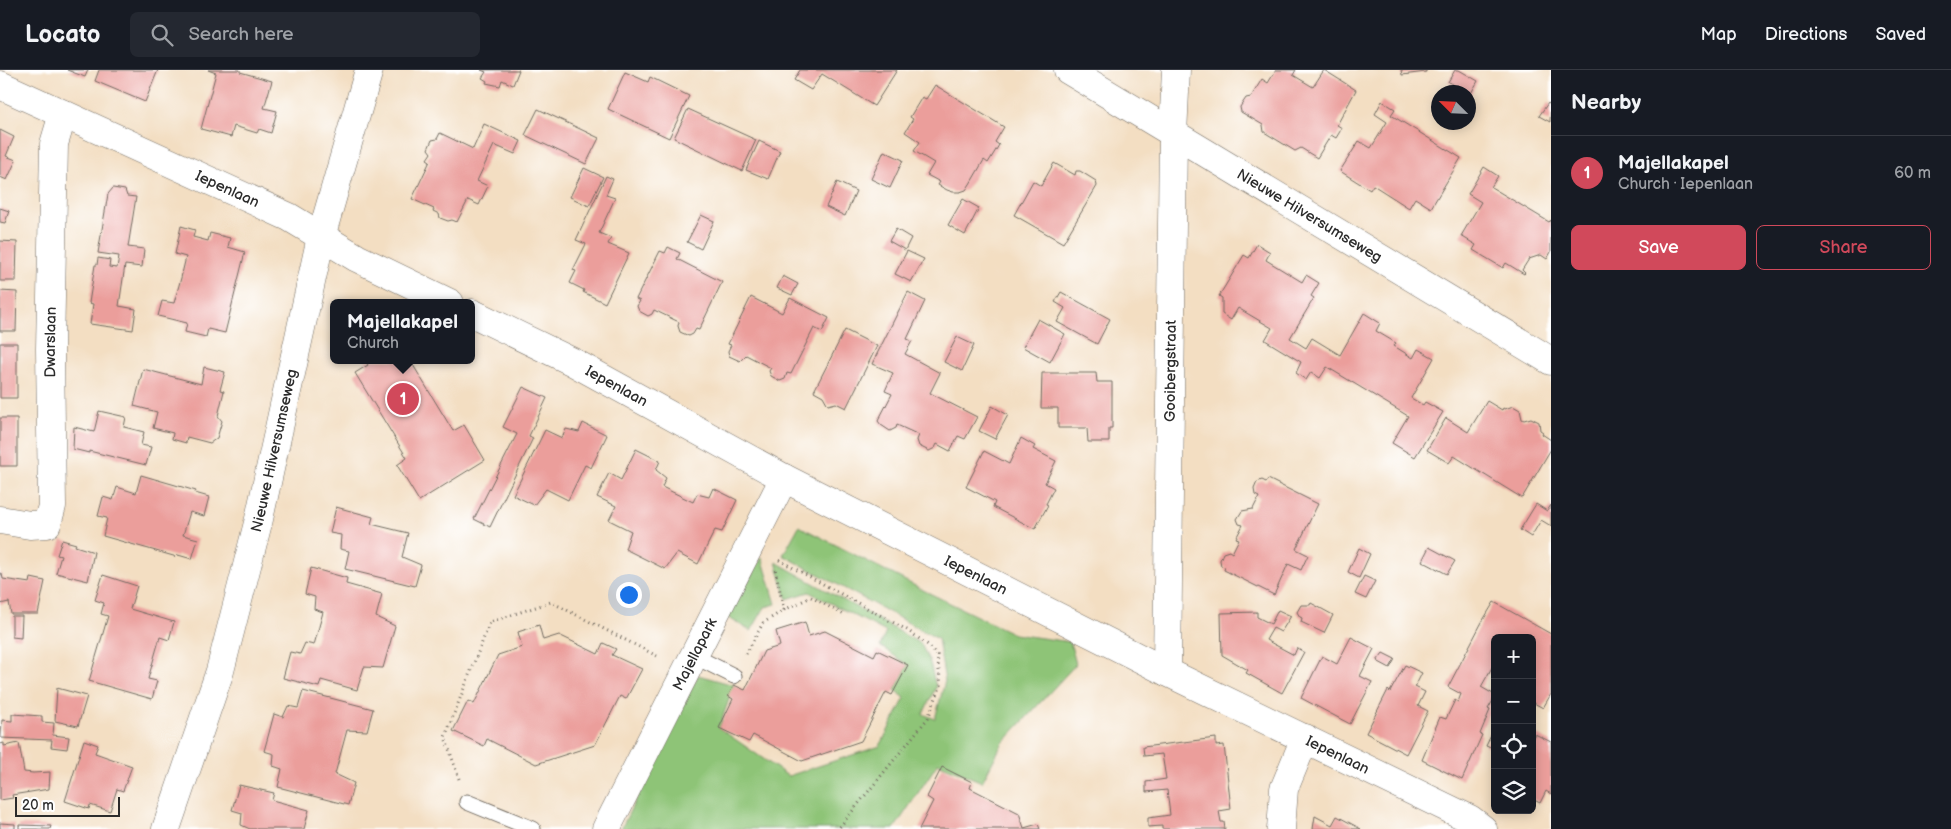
<!DOCTYPE html>
<meta charset="utf-8">
<style>
:root{--surface:#171b24;--page:#242831;--text:#f1f3f6;--muted:#9ea1a6;--line:#363941;--accent:#d1495b}
body{margin:0;font-family:"Balsamiq Sans",sans-serif;background:var(--page);color:var(--text)}
.controls{position:absolute;right:15px;bottom:15px;display:grid;overflow:hidden;border-radius:8px;box-shadow:0 2px 12px #0003}
.controls button{width:45px;height:45px;display:grid;place-items:center;padding:0;border:0;border-bottom:1px solid var(--line);background:var(--surface);color:var(--text);font:25px sans-serif}
.compass{position:absolute;left:1431px;top:15px;width:45px;height:45px;border-radius:50%;background:var(--surface);box-shadow:0 2px 12px #0003;rotate:294deg}
.scale{position:absolute;left:15px;bottom:12px;width:105px;box-sizing:border-box;padding-left:5px;border:2px solid #2b2b2b;border-top:0;font-size:14px;line-height:18px;white-space:nowrap;color:#2b2b2b;-webkit-text-stroke:4px #fff;paint-order:stroke}
.you{position:absolute;left:628px;top:524px;width:18px;height:18px;margin:-12px;border:4px solid #fff;border-radius:50%;background:#1a73e8;box-shadow:0 0 0 8px #1a73e833}
.badge{display:grid;place-items:center;width:32px;height:32px;border-radius:50%;background:var(--accent);color:#fff;font-size:16px;font-weight:700}
.pin{position:absolute;translate:-50% -50%;border:2px solid #fff;box-shadow:0 1px 5px #0006}
.popup{position:absolute;left:330px;top:229px;width:145px;height:65px;box-sizing:border-box;display:grid;place-content:center;border-radius:8px;background:var(--surface);filter:drop-shadow(0 1px 4px #0005);font-size:16px;white-space:nowrap;color:var(--muted)}
.popup b{font-size:19px;color:var(--text)}
.popup::after{content:'';position:absolute;left:50%;top:100%;margin-left:-10px;border:10px solid transparent;border-top-color:var(--surface)}
.list{margin:0;padding:0;list-style:none}
h2{display:flex;justify-content:space-between;align-items:center;height:65px;margin:0;padding:0 20px;font-size:21px}
h2 small{font-size:16px;font-weight:400;color:var(--muted)}
.list li{display:grid;grid-template-columns:32px 1fr auto;gap:15px;align-items:center;box-sizing:border-box;height:75px;padding:0 20px;border-top:1px solid var(--line)}
.list b{display:block;font-size:19px;white-space:nowrap}
.list p{margin:0;font-size:16px;white-space:nowrap;color:var(--muted)}
.list em{font-size:16px;font-style:normal;color:var(--muted)}
.actions{display:flex;gap:10px;padding:15px 20px}
.actions a{flex:1;padding:11px 0;border:1px solid var(--accent);border-radius:8px;text-align:center;font-size:18px;color:var(--accent)}
.actions .main{background:var(--accent);color:#fff}
.icon{flex:none;width:28px;height:28px;fill:none;stroke:currentColor;stroke-width:2;stroke-linecap:round;stroke-linejoin:round}
.map{position:relative;flex:none;width:1551px;height:759px;overflow:hidden}
header{display:flex;align-items:center;gap:30px;box-sizing:border-box;height:70px;padding:0 25px;background:var(--surface);border-bottom:1px solid var(--line)}
header strong{font-size:24px}
nav{display:flex;gap:28px;margin-inline-start:auto;font-size:18px}
.search{width:350px;height:45px;background:var(--page);display:flex;align-items:center;gap:12px;box-sizing:border-box;padding:0 18px;border-radius:8px;color:var(--muted);font-size:19px}
main{display:flex}
aside{flex:1;background:var(--surface)}
.map>svg:first-child{display:block}
.green{fill:#8ec477;stroke:#5c7851}
.building{fill:#eb9e9b}
.lines{fill:none;stroke-linecap:round;stroke-linejoin:round}
.service-casing{stroke:#716a60;stroke-width:17}
.minor-casing{stroke:#716a60;stroke-width:29}
.tertiary-casing{stroke:#716a60;stroke-width:29}
.path{stroke:#716a60;stroke-width:3;stroke-dasharray:1 4;stroke-linecap:butt}
.service{stroke:#fff;stroke-width:15}
.minor{stroke:#fff;stroke-width:28}
.tertiary{stroke:#fff;stroke-width:28}
.labels{text-anchor:middle;stroke-width:4.5;stroke-linejoin:round;paint-order:stroke}
.street-label{font-size:15px;fill:#2b2b2b;stroke:#fff}
</style>
<header>
<strong>Locato</strong>
<div class="search"><svg class="icon" aria-label="search" viewBox="0 0 24 24"><circle cx="10" cy="10" r="6"/><path d="M15 15l6 6"/></svg>Search here</div>
<nav><a>Map</a><a>Directions</a><a>Saved</a></nav>
</header>
<main>
<div class="map">
<svg width="1551" height="759" viewBox="0 0 1551 759">
<rect width="100%" height="100%" fill="#fff"/>
<filter id="ink" filterUnits="userSpaceOnUse"><feTurbulence type="fractalNoise" baseFrequency=".02" numOctaves="2"/><feDisplacementMap in="SourceGraphic" scale="10" xChannelSelector="R" yChannelSelector="G"/><feConvolveMatrix kernelMatrix="1 2 1 2 8 2 1 2 1" color-interpolation-filters="sRGB"/></filter>
<filter id="wash" filterUnits="userSpaceOnUse"><feTurbulence type="fractalNoise" baseFrequency=".0096" numOctaves="4" result="noise"/><feDisplacementMap in="SourceGraphic" scale="20" xChannelSelector="R" yChannelSelector="G"/><feGaussianBlur stdDeviation="1.12" result="paint"/><feColorMatrix in="noise" values="0 0 0 0 0 0 0 0 0 0 0 0 0 0 0 0 0 1.4 0 .05"/><feComposite in="paint" operator="in"/></filter>
<g filter="url(#wash)">
<rect width="100%" height="100%" fill="#f3dec2"/>
<path class="green" d="M799 456 927 522 1014 564 1070 572 1076 594 1002 674 982 712 938 693 894 759H621L698 605 734 615 719 658 788 706 880 676 905 628 895 620 908 595 880 576 886 562 809 522 787 529 776 492 921 574 930 593 936 617 923 644 935 649 945 611 938 569 783 485Z
M762 487 776 534 765 537 751 561 727 547Z"/>
<g id="blocks">
<path class="building" d="M67 0H88L85 7Z
M99 0H158L145 32 95 11Z
M208 0H240V2L272 11 264 38 277 41 271 63 259 59 257 63 234 56 231 67 201 59 216 3Z
M481 0H519L513 15 502 10 500 16 486 13 487 11 482 8 486 2Z
M800 0H897L874 36 822 4 811 20 794 10Z
M1276 0H1296L1293 5 1313 17 1324 0 1356 20 1337 55 1342 58 1336 68 1331 65 1317 88 1301 78 1295 81 1264 62 1263 55 1241 42 1240 37 1246 28 1251 27 1262 9 1268 13Z
M1401 0H1426V2L1402 5Z
M1455 0H1459L1478 11 1470 25 1468 22 1448 12Z
M625 2 648 12 650 7 689 26 669 68 608 39Z
M935 15 1004 57 995 72 999 75 988 93 984 90 970 114 966 120 960 122H953L947 120 938 115 940 112 927 105 934 93 914 81 920 72 905 62 913 49 910 47 922 27 926 29Z
M1382 31 1395 39 1391 45 1461 88 1431 138 1415 128 1409 138 1373 115 1370 120 1340 101 1359 71 1371 78 1387 52 1375 44Z
M1548 33 1551 35 1550 52 1539 46Z
M538 39 599 68 586 94 525 65Z
M688 39 756 70 742 101 674 68Z
M484 54 521 71 515 84 494 75 477 111 488 116 479 135 468 130 457 152 452 150 448 151 440 148 439 144 433 141 434 139 412 129 430 91 427 89 431 83 428 79 432 70 437 69 440 63 473 79Z
M0 60 14 67 6 86 16 90 7 110 0 107Z
M759 71 780 81 768 109 746 100Z
M884 81 903 90 890 118 871 109Z
M1054 93 1075 105 1076 101H1080L1096 111 1097 116 1063 173 1014 145 1033 111 1041 116Z
M1484 97 1498 106 1491 117 1549 152 1551 150V182L1547 189 1541 185 1529 189 1522 200 1525 203 1524 204 1506 193 1503 198 1473 180 1476 175 1461 166 1481 132 1468 124Z
M584 98 603 107 589 136 570 127Z
M606 106 613 109 606 125 615 128 599 163 611 168 608 174 629 183 605 233 583 222 584 220 570 213 576 201 573 200 586 174 576 170Z
M837 112 856 121 845 146 826 137Z
M113 118 125 120 127 126 136 127 128 177 144 179 142 197 125 195 119 236 136 239 133 260 90 254 93 234 89 233 95 195H97L98 188 110 190 109 197 117 198 119 186 98 183 108 124Z
M963 129 979 138 965 165 948 155Z
M0 138 9 141 5 153 0 152Z
M701 145 714 151 701 179 687 172Z
M181 156 195 160 193 167 208 171 210 163 230 168 228 177 245 182 225 263 208 259 206 267 185 262 187 253 158 246 162 231 174 233 181 208 186 187 175 184Z
M896 159 911 168 905 180 889 171Z
M0 171 17 172 16 211H0Z
M1257 174 1270 182 1266 190 1302 212 1306 205 1319 213 1311 226 1314 228 1290 268 1306 278 1312 268 1340 285 1364 243 1380 253 1376 261 1396 273 1394 276 1413 288 1418 279 1434 288 1411 328 1423 335 1425 332 1443 342 1415 387 1392 373 1408 346 1327 297 1320 308 1311 302 1306 310 1296 303 1301 292 1265 270 1272 258 1238 238 1231 250 1222 244V228L1219 226 1244 185 1249 188Z
M668 177 680 183 677 189 722 212 699 260 696 259 693 264 689 266 680 262 678 256 679 252 654 240 652 244 648 246 639 241 637 236 640 231 636 229 660 181 665 183Z
M907 181 924 189 911 212 895 204Z
M783 206 798 214 792 225 777 218Z
M0 221 17 222 16 261H0Z
M908 222 925 231 907 269 912 271 905 284 940 303 930 323 977 347 965 369 958 366 950 381 937 374 935 378 929 381 919 376 917 370 919 365 897 355 896 358 890 361 881 355 878 351 892 324 885 321 893 303 872 294Z
M1061 222 1110 249 1097 274 1057 252 1065 238 1055 232Z
M751 227 782 243 790 228 829 248 822 262 814 258 791 304 787 303 785 309 780 311 771 306 769 301 771 298 746 285 740 291 729 286 728 281 731 275 728 274Z
M1038 249 1065 264 1050 292 1023 277Z
M845 260 877 276 846 338 836 333 828 335 823 326 814 321Z
M957 267 974 275 962 301 944 292Z
M0 273H17V328H0Z
M365 290H410L453 361 464 355 485 390 419 431 397 395 407 388 355 303 368 295Z
M204 297 225 302 220 320 224 321 218 346 222 351 217 368 210 373 187 367 186 373 172 369 173 363 153 358 157 342 134 336 143 299 201 314Z
M1042 303H1096L1097 312H1112V358H1109V372H1088L1087 358H1058V338H1041Z
M523 317 547 328 529 366 533 368 490 457 474 449 517 364 503 357Z
M1487 331 1502 340 1503 338 1505 339 1513 336 1520 340 1522 349 1524 350 1531 348 1539 352 1540 360 1543 362 1542 364 1551 370V379L1522 428 1454 386 1449 393 1427 380 1446 348 1468 362Z
M992 336 1008 345 995 369 979 361Z
M99 341 126 347 124 357 144 362 141 375 151 377 146 395 89 381V383L73 379 74 357 94 362Z
M0 348H17V396H0Z
M583 353 607 365 591 398 585 395 568 430 546 419 534 435 513 425 545 360 562 368 566 359 579 362Z
M1021 368 1035 376 1033 379 1056 391 1045 413 1054 418 1046 434 1048 435 1035 459 993 437 995 432 966 417 984 381 1009 394Z
M636 379 660 391 656 400 666 408 662 417 693 432 697 424 709 427 713 418 737 430 722 462 715 460 698 494 677 483 665 499 625 479 631 461 609 450 616 436 597 427 609 403 621 410Z
M141 405 196 421 195 423 209 427 204 446 190 442 183 465 198 469 192 489 178 485 177 487 103 466 107 448 98 446 103 427 113 430 117 417 136 423Z
M1268 409 1318 434 1296 479 1308 485 1301 500 1288 494 1274 525 1224 500 1225 497 1221 496 1220 490 1223 483 1229 481 1232 483 1239 469 1236 468 1243 455 1239 454 1237 449 1242 441 1253 439 1259 427 1255 425 1254 419 1257 412 1262 410 1266 412Z
M1536 434 1547 441 1551 435V456L1541 450 1531 467 1520 460Z
M336 437 373 447 371 454 408 463 402 487 421 495 415 516 345 499 349 481 340 479 341 465 330 463Z
M62 470 76 474 75 476 94 482 88 511 56 503 61 486 57 485Z
M1429 477 1455 491 1447 504 1422 491Z
M1359 478 1370 484 1359 508 1348 502Z
M311 498 347 508 346 514 382 524 376 547 395 556 383 598 364 597 357 620 321 610 319 617 283 608 290 582 300 584 305 573 314 575 323 542 314 539 315 527 305 524Z
M0 503 2 504 3 509 30 513 31 508 45 511 38 544H11L9 532 0 534Z
M103 505 137 516 130 539 174 552 169 570 160 567 148 609 157 611 152 629 89 611 108 546 101 544 104 533 95 530Z
M1364 506 1375 511 1366 529 1355 524Z
M1494 532 1551 564V624L1543 638 1532 632V568H1495V592L1481 617 1495 625V627L1488 639 1490 640 1480 664 1482 665 1462 710 1422 690 1440 647 1446 649 1455 630 1458 632 1461 624 1448 617 1482 552Z
M1311 533 1333 545 1324 563 1301 552 1302 548 1300 547 1297 542 1301 535H1310Z
M1278 540 1291 546 1281 562 1273 558 1266 570 1294 585 1297 578 1304 582 1282 623 1246 603 1248 600 1222 585 1221 543 1257 542V547L1271 554Z
M12 546H22L21 568 12 567Z
M805 552 809 566 825 561 874 586 877 580 908 595 892 625 886 622 861 671 802 691 753 665 749 672 719 658 733 629 728 626 734 615 745 620 764 581 780 576 776 561Z
M539 555 543 570 559 565 598 584 603 573 616 579 612 585 642 599 626 629 620 626 595 675 536 694 487 669 484 676 453 661 468 631 474 634 498 585 522 577 518 562Z
M1351 567 1374 579 1360 606 1372 612 1350 654 1301 628 1322 586 1337 594Z
M1383 583 1395 589 1390 598 1377 591Z
M1405 595 1422 603 1415 617 1425 622 1418 636 1428 641 1406 684 1366 663 1388 620 1390 622Z
M57 618 87 626 78 656 55 651Z
M303 621 373 639 367 661 347 660 335 704 354 713 348 735 278 717 282 699 273 696 274 684 264 681 269 663 274 644 283 647 288 636 298 638Z
M12 644 42 646V652L54 653 53 665 69 667 67 679 51 677 52 670 1 668 2 650 12 651Z
M1495 657V680L1486 676Z
M1535 664 1551 672V724L1546 721 1540 733 1532 729V669Z
M1216 668V676L1224 675 1231 739 1219 741 1221 752H1224L1225 759H1162V756L1148 757V748L1170 745 1167 720 1146 722V712L1166 709 1162 684 1144 686 1143 677Z
M84 670 98 675 95 683 132 696 123 721 117 719 110 741 90 735 89 739 65 731Z
M4 673V676L19 673 24 702 33 703 50 702 49 719 12 725 13 728 0 730V674Z
M942 697 972 712 970 718 1019 743 1024 758 1038 754 1040 759H919L933 731 927 727Z
M239 715 274 723 272 730 309 740 304 759H250L241 755 242 743 232 740Z
M1315 746 1332 755 1337 746 1361 759H1313Z
M0 753 15 754V759H0Z
M19 755 51 756 50 759H19Z"/>
</g>
</g>
<g filter="url(#ink)">
<use href="#blocks" fill-opacity="0" stroke="#716a60" stroke-width="1"/>
<g class="lines">
<g class="service-casing">
<path id="service" d="M694 586 734 606
M467 732 533 759"/>
</g>
<g class="minor-casing">
<g id="minor">
<path id="s1" d="M0 15 289 147 357 188 450 233"/>
<path id="s2" d="M472 243 573 292 784 408 1167 602 1470 749 1483 759"/>
<path id="s3" d="M0 450 30 455 47 454 52 436 50 279 54 74 63 44"/>
<path id="s4" d="M1167 602 1173 64"/>
<path id="s5" d="M606 759 784 408"/>
<path d="M1281 759 1284 719 1305 668"/>
</g>
</g>
<g class="tertiary-casing">
<g id="tertiary">
<path id="s6" d="M1068 0 1551 291"/>
<path d="M1173 64 1176 0"/>
<path id="s7" d="M166 759 220 601 259 449 321 167 369 0"/>
</g>
</g>
<path class="path" d="M779 490 907 560 928 575 937 585 941 615 928 648 838 759
M784 540 811 527 846 546
M746 584 763 553 784 540 775 498
M459 709 445 667 490 552 551 532 657 586"/>
<use href="#service" class="service"/>
<use href="#minor" class="minor"/>
<use href="#tertiary" class="tertiary"/>
</g>
</g>
<g class="labels">
<g class="street-label">
<text dy="5" stroke="none"><textPath href="#s1" startOffset="250">Iepenlaan</textPath></text>
<text dy="5" stroke="none"><textPath href="#s6" startOffset="282">Nieuwe Hilversumseweg</textPath></text>
<text dy="5" stroke="none"><textPath href="#s3" startOffset="230">Dwarslaan</textPath></text>
<text dy="5" stroke="none"><textPath href="#s4" startOffset="301">Gooibergstraat</textPath></text>
<text dy="5" stroke="none"><textPath href="#s2" startOffset="162">Iepenlaan</textPath></text>
<text dy="5" stroke="none"><textPath href="#s7" startOffset="394">Nieuwe Hilversumseweg</textPath></text>
<text dy="5" stroke="none"><textPath href="#s2" startOffset="568">Iepenlaan</textPath></text>
<text dy="5" stroke="none"><textPath href="#s5" startOffset="196">Majellapark</textPath></text>
<text dy="5" stroke="none"><textPath href="#s2" startOffset="972">Iepenlaan</textPath></text>
</g>
</g>
</svg>
<div class="controls">
<button>+</button>
<button>−</button>
<button><svg class="icon" aria-label="locate" viewBox="0 0 24 24"><circle cx="12" cy="12" r="6"/><path d="M12 2v4M12 18v4M2 12h4M18 12h4"/></svg></button>
<button><svg class="icon" aria-label="layers" viewBox="0 0 24 24"><path d="M12 4l9 5-9 5-9-5zM3 14l9 5 9-5"/></svg></button>
</div>
<svg class="compass" viewBox="-18 -18 36 36"><path d="M0-13l5 13h-10z" fill="#e53935"/><path d="M0 13l5-13h-10z" fill="#9ea1a6"/></svg>
<div class="scale">20 m</div>
<div class="you"></div>
<div class="pin badge" style="left:403px;top:329px">1</div>
<div class="popup"><b>Majellakapel</b>Church</div>
</div>
<aside>
<h2>Nearby<small></small></h2>
<ul class="list">
<li><span class="badge">1</span><div><b>Majellakapel</b><p>Church · Iepenlaan</p></div><em>60 m</em></li>
</ul>
<div class="actions"><a class="main">Save</a><a>Share</a></div>
</aside>
</main>
